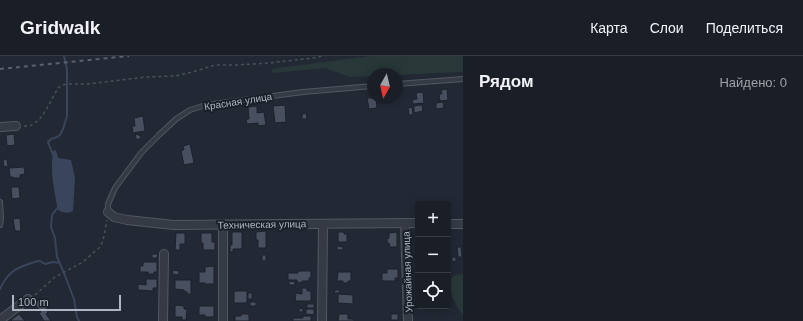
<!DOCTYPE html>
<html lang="ru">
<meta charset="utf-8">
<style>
:root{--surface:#1a1e27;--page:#272b33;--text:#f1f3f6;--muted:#9fa2a7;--line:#383c44}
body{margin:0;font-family:Helvetica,sans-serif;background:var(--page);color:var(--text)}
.controls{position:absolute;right:12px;bottom:12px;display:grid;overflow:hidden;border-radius:4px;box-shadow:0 2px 10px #0003}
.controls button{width:36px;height:36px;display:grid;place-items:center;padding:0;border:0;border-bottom:1px solid var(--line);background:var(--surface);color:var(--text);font:20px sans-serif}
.compass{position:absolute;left:367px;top:12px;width:36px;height:36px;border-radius:50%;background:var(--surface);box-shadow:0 2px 10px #0003;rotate:188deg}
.scale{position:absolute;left:12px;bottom:10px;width:109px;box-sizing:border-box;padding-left:4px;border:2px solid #afb5c2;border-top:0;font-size:11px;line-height:14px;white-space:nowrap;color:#afb5c2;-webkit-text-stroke:3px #1a1f29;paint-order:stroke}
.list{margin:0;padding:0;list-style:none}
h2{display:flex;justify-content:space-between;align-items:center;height:52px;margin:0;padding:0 16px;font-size:17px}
h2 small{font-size:13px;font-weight:400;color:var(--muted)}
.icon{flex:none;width:22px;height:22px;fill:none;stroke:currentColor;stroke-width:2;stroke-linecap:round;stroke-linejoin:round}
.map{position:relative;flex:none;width:463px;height:265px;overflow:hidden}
header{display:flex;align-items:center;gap:24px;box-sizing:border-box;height:56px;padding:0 20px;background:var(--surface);border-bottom:1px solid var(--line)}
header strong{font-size:19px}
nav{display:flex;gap:22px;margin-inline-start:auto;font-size:14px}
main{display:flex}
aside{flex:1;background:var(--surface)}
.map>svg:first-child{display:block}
.green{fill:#283839}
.water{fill:#39455c}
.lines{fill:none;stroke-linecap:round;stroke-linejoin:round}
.stream{stroke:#39455c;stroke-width:2}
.building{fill:#484f5e;stroke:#1c212c}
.service-casing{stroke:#525863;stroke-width:6}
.minor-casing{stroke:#525863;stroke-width:10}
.path{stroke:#455357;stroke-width:1.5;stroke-dasharray:3 3;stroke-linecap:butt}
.service{stroke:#353a45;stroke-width:4}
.minor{stroke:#353a45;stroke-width:8}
.rail{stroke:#59606e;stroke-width:2;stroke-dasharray:4 4;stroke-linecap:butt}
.labels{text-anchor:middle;stroke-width:4;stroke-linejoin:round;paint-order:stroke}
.street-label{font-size:10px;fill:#afb5c2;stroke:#1a1f29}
</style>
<header>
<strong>Gridwalk</strong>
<nav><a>Карта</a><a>Слои</a><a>Поделиться</a></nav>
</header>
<main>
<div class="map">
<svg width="463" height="265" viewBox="0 0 463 265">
<rect width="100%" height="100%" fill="#222834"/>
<path class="green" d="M370 0H463V16L397 19V18H373V20L350 21 325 12 273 17 271 13Z
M463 218V260C455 247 449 238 451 222L455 219Z"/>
<path class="water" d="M56 94 58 102 71 104 75 122 73 155C68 158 63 157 58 154 54 135 50 115 53 95Z"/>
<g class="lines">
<path class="stream" d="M53 99 48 86 51 83 57 81 60 79 63 73 67 60V13L64 0
M59 150 52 159 51 171 55 182 56 192 57 201 64 217 74 243 77 261 79 265
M0 233C9 213 19 211 38 205H40L45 208 53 206 60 207"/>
</g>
<path class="building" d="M447 33 448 44 440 45 439 38H442L441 34Z
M423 36 424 47 413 48 412 44 417 43 416 37Z
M367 42H376L377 52 369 53Z
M443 46 444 52 436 53V47Z
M285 49 286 66 275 67 273 50Z
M422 49 423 55 414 57V50Z
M257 50V57L264 56 266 69 258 70V67L247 68 246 63H249L248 51Z
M412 51 413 59H409L408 52Z
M306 57 307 63H302V58Z
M143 60 145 75 133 77 132 70H135L134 62Z
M14 78 15 89 7 90 6 79Z
M136 78 141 80 139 84 135 82Z
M190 88 194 107 184 109 181 94H184L183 90Z
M7 103 8 110 4 111 3 104Z
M24 111 25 118 20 119V122H13V121H10L9 112Z
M11 131H19L20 142 12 143Z
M20 162 21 175H15L13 163Z
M266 175V192H258V184H256V176Z
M232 176H242V193H233V196H230V189H232Z
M338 176H344V178H347V186H338Z
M397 176V191H390L389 187H387V183L389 182V177Z
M417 176H418V192H417Z
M176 177H185V188H180V194H175Z
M201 177H212V186H215V194H203V187H201Z
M337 190 343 191V194H337Z
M457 191H461L462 201H458Z
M152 198H158L157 202H152Z
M262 199H266V205H262Z
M452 201H456V205L452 206Z
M143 206H157V216H154V218H148V216H140V210H143Z
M214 210V228H205V227H199V216H205V211Z
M387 213H398V222H395V225H382V217H387Z
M173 214 179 215V219L172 218Z
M298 215H311V222H309V225H302V227L297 226V224H288V217H298Z
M338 216H351V225H348V227H343V225H337Z
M146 223H157V232H153V235L138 234V228L146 229Z
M175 224H191V238H187V236L184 235V234L175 233Z
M289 225 295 226V229H289Z
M302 232H307V235H311V245H295L296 237 302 238Z
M335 234H340L339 237H334Z
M234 235H247V247H234Z
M248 237H252V243H248Z
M338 238 353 239V248L338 247Z
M41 242 48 251 46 253 48 256 46 258 51 265H44L39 257 41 256 34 247Z
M250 246H256V250H250Z
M307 248H314V252H307Z
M175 249 184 250V253H187L186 264H182V261H175Z
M199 250H214V261H205V259H199Z
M299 252 303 253V256H299Z
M306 253H314V259L306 258Z
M19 258 25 265H12L11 264Z
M241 258H249V265H235V260H241Z
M339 258H348V263H354V265H338Z
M391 258H398V264H391Z
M303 260H311V265H293V262H303Z"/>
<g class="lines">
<g class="service-casing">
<path id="service" d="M397 28 463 23
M0 146 1 162 0 169
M108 156V148L115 132 141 97 159 79 176 63 190 54 206 49 303 36 373 30"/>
</g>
<g class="minor-casing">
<path id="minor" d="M0 71 16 70
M108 156 114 161 127 164 174 169 418 167
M405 167 408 265
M448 168H463
M0 264 28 243
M163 265 164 198
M223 265V169
M322 265 323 168"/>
</g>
<path class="path" d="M24 70H30L39 64 46 54 58 32 62 29 67 28H88L146 21 175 20 196 15 215 9H236L269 7 313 2 322 0
M35 239 55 221 83 206 100 191 103 185 107 164"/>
<use href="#service" class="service"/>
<use href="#minor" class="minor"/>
<path class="rail" d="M0 13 129 0"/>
</g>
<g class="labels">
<g class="street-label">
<text transform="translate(238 45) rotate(-9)" y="4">Красная улица</text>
<text transform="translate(262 168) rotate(-1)" y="4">Техническая улица</text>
<text transform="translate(407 216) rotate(-92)" y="4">Урожайная улица</text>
</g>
</g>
</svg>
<div class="controls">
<button>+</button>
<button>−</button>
<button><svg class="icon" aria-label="locate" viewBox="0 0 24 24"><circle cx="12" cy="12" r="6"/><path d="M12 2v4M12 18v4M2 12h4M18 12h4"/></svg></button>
</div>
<svg class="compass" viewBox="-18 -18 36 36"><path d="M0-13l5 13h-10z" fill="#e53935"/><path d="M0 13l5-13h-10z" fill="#9fa2a7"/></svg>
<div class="scale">100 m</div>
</div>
<aside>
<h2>Рядом<small>Найдено: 0</small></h2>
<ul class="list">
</ul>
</aside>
</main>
